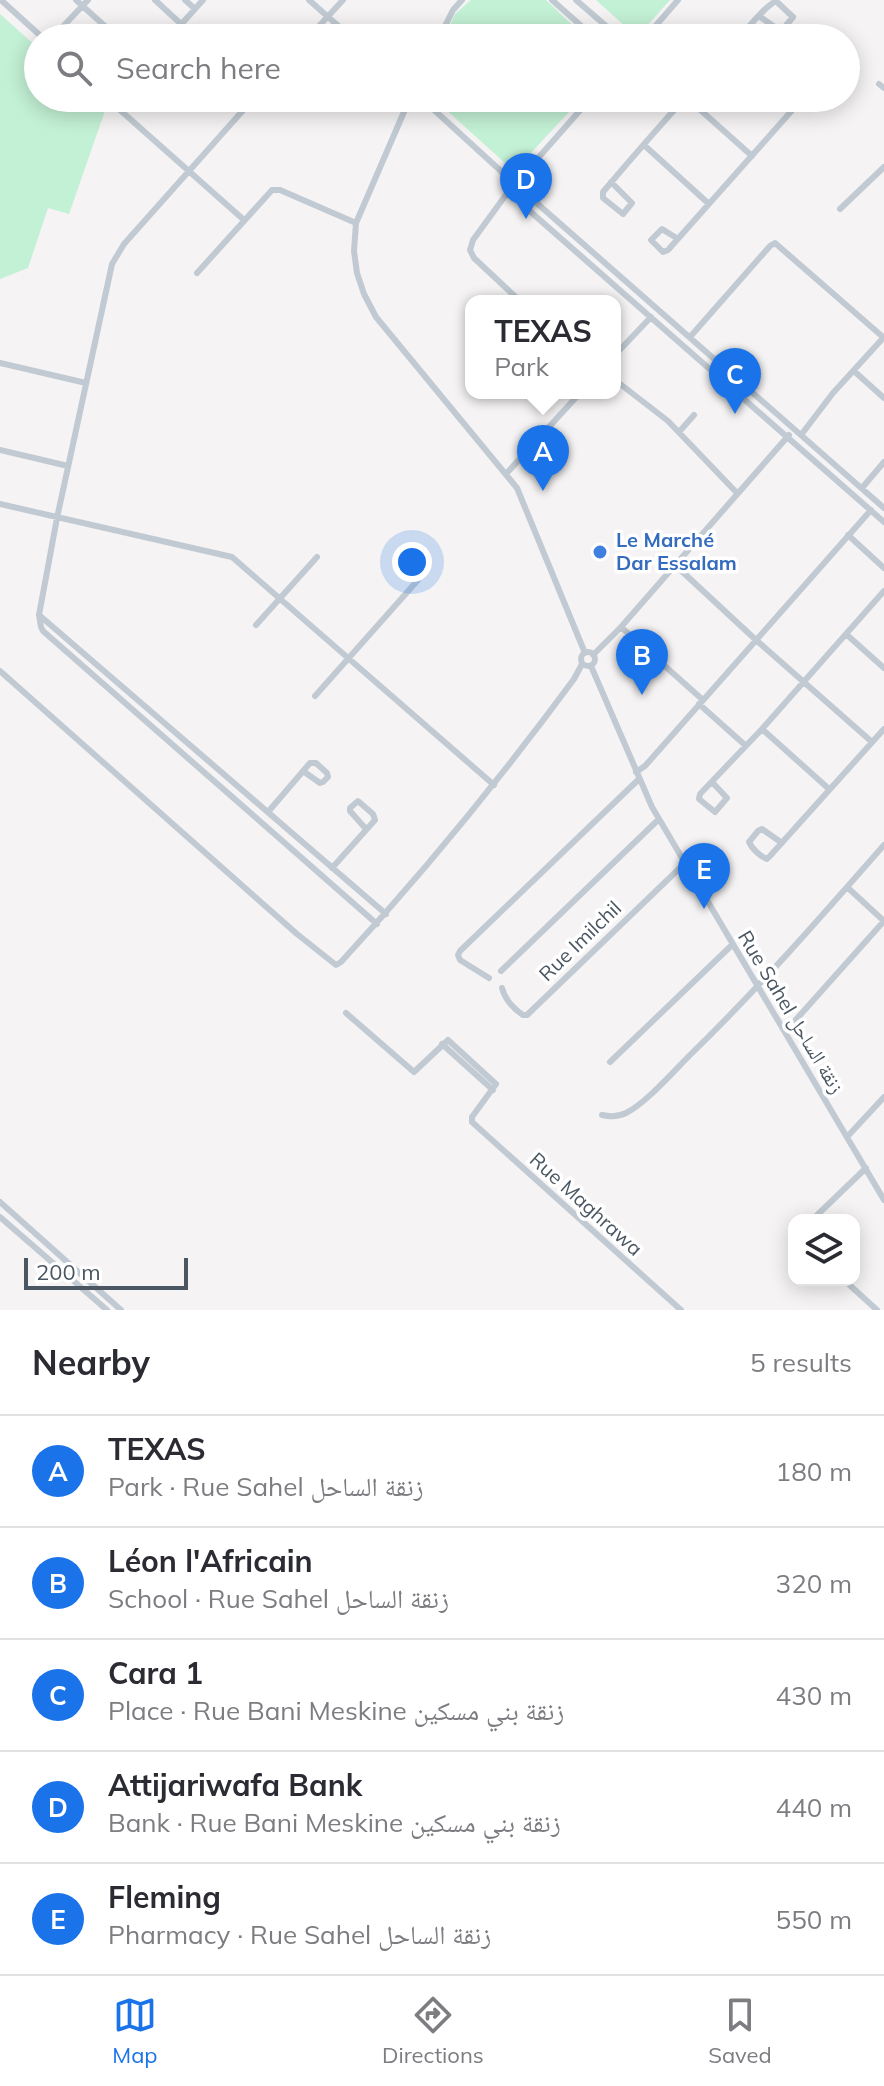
<!DOCTYPE html>
<meta charset="utf-8">
<style>
:root{--surface:#fff;--page:#f2f2f3;--text:#2b2b33;--muted:#7c7c81;--line:#e1e1e2;--accent:#1a73e8}
body{margin:0;font-family:Mulish,"Noto Naskh Arabic",sans-serif;background:var(--page);color:var(--text)}
.controls{position:absolute;right:24px;bottom:24px;display:grid;overflow:hidden;border-radius:16px;box-shadow:0 4px 20px #0003}
.controls button{width:72px;height:72px;display:grid;place-items:center;padding:0;border:0;border-bottom:2px solid var(--line);background:var(--surface);color:var(--text);font:40px sans-serif}
.scale{position:absolute;left:24px;bottom:20px;width:164px;box-sizing:border-box;padding-left:8px;border:4px solid #4a5661;border-top:0;font-size:22px;line-height:28px;white-space:nowrap;color:#4a5661;-webkit-text-stroke:6px #fff;paint-order:stroke}
.you{position:absolute;left:412px;top:562px;width:28px;height:28px;margin:-20px;border:6px solid #fff;border-radius:50%;background:#1a73e8;box-shadow:0 0 0 12px #1a73e833}
.badge{display:grid;place-items:center;width:52px;height:52px;border-radius:50%;background:var(--accent);color:#fff;font-size:26px;font-weight:700}
.pin{position:absolute;translate:-50% -66px;filter:drop-shadow(0 2px 4px #0008)}
.pin::after{content:'';position:absolute;top:42px;width:28px;height:24px;background:inherit;clip-path:polygon(0 0,100% 0,50% 100%)}
.popup{position:absolute;left:465px;top:295px;width:156px;height:104px;box-sizing:border-box;display:grid;place-content:center;border-radius:16px;background:var(--surface);filter:drop-shadow(0 2px 6px #0005);font-size:26px;white-space:nowrap;color:var(--muted)}
.popup b{font-size:30px;color:var(--text)}
.popup::after{content:'';position:absolute;left:50%;top:100%;margin-left:-16px;border:16px solid transparent;border-top-color:var(--surface)}
.list{margin:0;padding:0;list-style:none}
h2{display:flex;justify-content:space-between;align-items:center;height:104px;margin:0;padding:0 32px;font-size:34px}
h2 small{font-size:26px;font-weight:400;color:var(--muted)}
.list li{display:grid;grid-template-columns:52px 1fr auto;gap:24px;align-items:center;box-sizing:border-box;height:112px;padding:0 32px;border-top:2px solid var(--line)}
.list b{display:block;font-size:30px;white-space:nowrap}
.list p{margin:0;font-size:26px;white-space:nowrap;color:var(--muted)}
.list em{font-size:26px;font-style:normal;color:var(--muted)}
.icon{flex:none;width:44px;height:44px;fill:none;stroke:currentColor;stroke-width:2;stroke-linecap:round;stroke-linejoin:round}
.map{position:relative;flex:none;width:884px;height:1310px;overflow:hidden}
.search{position:absolute;background:var(--surface);box-shadow:0 4px 20px #0003;left:24px;right:24px;top:24px;height:88px;display:flex;align-items:center;gap:20px;box-sizing:border-box;padding:0 28px;border-radius:44px;color:var(--muted);font-size:30px}
.sheet{height:664px;background:var(--surface)}
nav{display:flex;justify-content:space-around;align-items:center;box-sizing:border-box;height:112px;border-top:2px solid var(--line);background:var(--surface);font-size:22px;color:var(--muted)}
nav a{display:grid;justify-items:center;gap:4px}
nav .on{color:var(--accent)}
.map>svg:first-child{display:block}
.green{fill:#c3f1d5}
.lines{fill:none;stroke-linecap:round;stroke-linejoin:round}
.minor{stroke:#c1cad2;stroke-width:6}
.shop-dot{fill:#3f7fe0;stroke:#fff;stroke-width:3}
.labels{text-anchor:middle;stroke-width:7;stroke-linejoin:round;paint-order:stroke}
.shop-label{font-size:20px;font-weight:bold;fill:#366cbe;stroke:#fff;text-anchor:start}
.street-label{font-size:20px;fill:#4a5661;stroke:#fff}
</style>
<div class="map">
<svg width="884" height="1310" viewBox="0 0 884 1310">
<rect width="100%" height="100%" fill="#f5f3f3"/>
<path class="green" d="M471 0H546L586 38H444L455 14Z
M596 0H670L637 37Z
M0 14 38 48V98H95L106 108 69 214 48 208 28 268 0 279Z
M433 98H582L514 171Z"/>
<g class="lines">
<path class="minor" d="M1 0 43 38
M76 0 118 38
M155 0 181 24
M185 0 195 9
M309 0 352 38
M552 0 595 38
M576 0 620 38
M52 38 88 0
M169 38 203 0
M308 38 343 0
M439 38 453 10 462 0
M645 38 678 0
M739 38C750 26 762 9 776 1L793 17 784 28 779 30 759 16
M879 84 884 88
M111 98 120 110 244 220
M254 98 124 244 112 264 57 518 39 615 41 627 43 631 377 924
M410 98 356 223 354 251 357 273 364 294 376 317 517 488 585 653
M421 98 515 184 884 508
M687 98 752 156
M782 98 794 108
M644 145 709 204
M611 182 632 203 623 214 603 198V192C630 160 657 129 685 98
M508 192 884 522
M840 209 884 167
M678 239 662 229 651 240 663 252 668 250 803 98
M197 273 272 190H280L356 223
M520 301 474 258 470 250 473 240 508 192 591 98
M690 337 770 246 775 243 883 337
M615 355 651 317
M0 363 86 383
M854 371 884 398
M615 380 668 421 737 493
M679 432 694 415
M801 435 833 393 884 337
M0 450 68 466
M506 474 580 393
M862 488 884 462
M0 504 232 557 494 785
M848 535 884 568
M674 564 756 640 872 742
M39 615 386 914
M256 625 317 557
M621 627 703 700
M846 634 884 668
M581 659a7 7 0 1 1 14 0a7 7 0 1 1-14 0Z
M593 655 621 627 789 435
M591 666 652 807 884 1200
M0 671 297 934 336 965 341 962C424 872 501 778 574 679L582 664
M315 696 418 580
M699 704 746 746
M762 729 829 789
M636 772 645 766 871 510
M712 782 727 798 715 812 699 799 700 794 762 729 884 591
M268 812 310 763H316L327 773 328 777 323 782 320 783 303 771
M782 843 762 829 758 831 749 842C752 849 760 856 767 859L770 856 884 729
M332 868 375 820 373 814 358 801 350 808V811L366 829
M847 887 884 921
M501 971 659 819
M489 978 460 960 458 955 460 951 639 779
M502 988C505 999 514 1009 523 1015H527L685 863
M346 1013 414 1072 448 1040 496 1084 472 1117V1122L681 1310
M785 1032 884 921
M442 1044 493 1090
M610 1062 733 944
M602 1115C611 1117 618 1117 626 1113 646 1103 673 1072 689 1056 758 989 821 917 884 845
M847 1137 884 1097
M0 1202 121 1310
M0 1217 107 1310
M812 1220 866 1168
M844 1280 877 1310"/>
</g>
<circle class="shop-dot" cx="600" cy="552" r="8"/>
<g class="labels">
<g class="shop-label">
<text x="616" y="547">Le Marché<tspan x="616" dy="23">Dar Essalam</tspan></text>
</g>
<g class="street-label">
<text transform="translate(580 941) rotate(-44)" y="7">Rue Imilchil</text>
<text transform="translate(791 1012) rotate(59)" y="7">Rue Sahel زنقة الساحل</text>
<text transform="translate(586 1204) rotate(42)" y="7">Rue Maghrawa</text>
</g>
</g>
</svg>
<div class="controls">
<button><svg class="icon" aria-label="layers" viewBox="0 0 24 24"><path d="M12 4l9 5-9 5-9-5zM3 14l9 5 9-5"/></svg></button>
</div>
<div class="scale">200 m</div>
<div class="you"></div>
<div class="pin badge" style="left:543px;top:491px">A</div>
<div class="popup"><b>TEXAS</b>Park</div>
<div class="pin badge" style="left:642px;top:695px">B</div>
<div class="pin badge" style="left:735px;top:414px">C</div>
<div class="pin badge" style="left:526px;top:219px">D</div>
<div class="pin badge" style="left:704px;top:909px">E</div>
<div class="search"><svg class="icon" aria-label="search" viewBox="0 0 24 24"><circle cx="10" cy="10" r="6"/><path d="M15 15l6 6"/></svg>Search here</div>
</div>
<section class="sheet">
<h2>Nearby<small>5 results</small></h2>
<ul class="list">
<li><span class="badge">A</span><div><b>TEXAS</b><p>Park · Rue Sahel زنقة الساحل</p></div><em>180 m</em></li>
<li><span class="badge">B</span><div><b>Léon l'Africain</b><p>School · Rue Sahel زنقة الساحل</p></div><em>320 m</em></li>
<li><span class="badge">C</span><div><b>Cara 1</b><p>Place · Rue Bani Meskine زنقة بني مسكين</p></div><em>430 m</em></li>
<li><span class="badge">D</span><div><b>Attijariwafa Bank</b><p>Bank · Rue Bani Meskine زنقة بني مسكين</p></div><em>440 m</em></li>
<li><span class="badge">E</span><div><b>Fleming</b><p>Pharmacy · Rue Sahel زنقة الساحل</p></div><em>550 m</em></li>
</ul>
</section>
<nav>
<a class="on"><svg class="icon" aria-label="map" viewBox="0 0 24 24"><path d="M3 6l6-2 6 2 6-2v14l-6 2-6-2-6 2zM9 4v14M15 6v14"/></svg>Map</a>
<a><svg class="icon" aria-label="directions" viewBox="0 0 24 24"><path d="M12 3l9 9-9 9-9-9zM9 14v-3h6M13 9l2 2-2 2"/></svg>Directions</a>
<a><svg class="icon" aria-label="saved" viewBox="0 0 24 24"><path d="M7 4h10v16l-5-4-5 4z"/></svg>Saved</a>
</nav>
